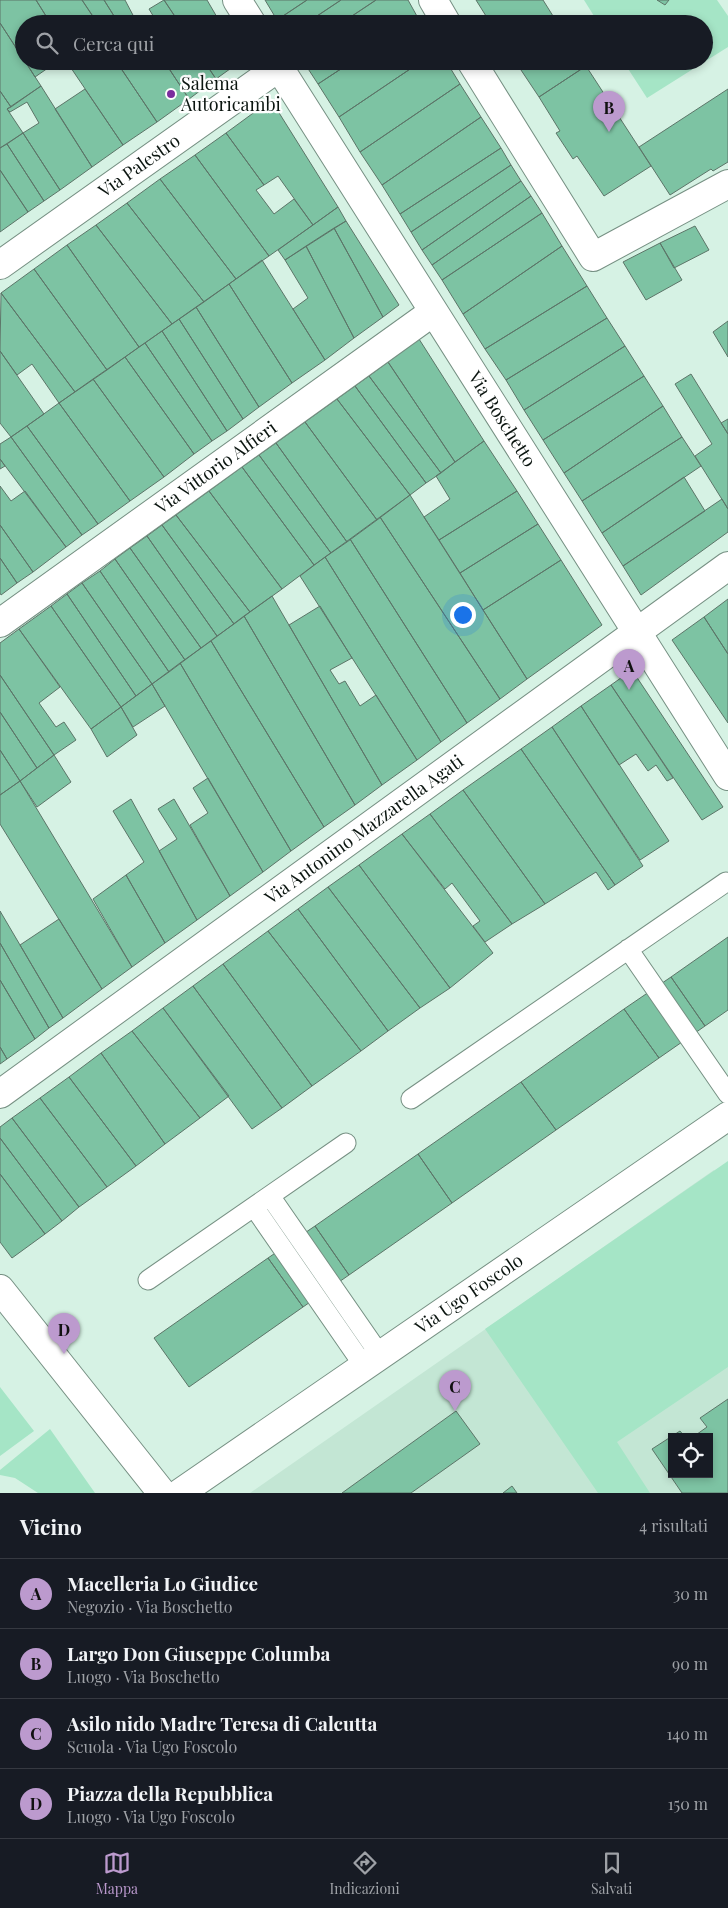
<!DOCTYPE html>
<html lang="it">
<meta charset="utf-8">
<style>
:root{--surface:#171b24;--page:#242831;--text:#f1f3f6;--muted:#9ea1a6;--line:#363941;--accent:#bc9ace}
body{margin:0;font-family:"Playfair Display",serif;background:var(--page);color:var(--text)}
.controls{position:absolute;right:15px;bottom:15px;display:grid;overflow:hidden;border-radius:0px;box-shadow:0 2px 8px #0003}
.controls button{width:45px;height:45px;display:grid;place-items:center;padding:0;border:0;border-bottom:1px solid var(--line);background:var(--surface);color:var(--text);font:25px sans-serif}
.you{position:absolute;left:462px;top:614px;width:18px;height:18px;margin:-12px;border:4px solid #fff;border-radius:50%;background:#1a73e8;box-shadow:0 0 0 8px #1a73e833}
.badge{display:grid;place-items:center;width:32px;height:32px;border-radius:50%;background:var(--accent);color:#111;font-size:16px;font-weight:700}
.pin{position:absolute;translate:-50% -41px;filter:drop-shadow(0 1px 2px #0008)}
.pin::after{content:'';position:absolute;top:26px;width:18px;height:15px;background:inherit;clip-path:polygon(0 0,100% 0,50% 100%)}
.list{margin:0;padding:0;list-style:none}
h2{display:flex;justify-content:space-between;align-items:center;height:65px;margin:0;padding:0 20px;font-size:21px}
h2 small{font-size:16px;font-weight:400;color:var(--muted)}
.list li{display:grid;grid-template-columns:32px 1fr auto;gap:15px;align-items:center;box-sizing:border-box;height:70px;padding:0 20px;border-top:1px solid var(--line)}
.list b{display:block;font-size:19px;white-space:nowrap}
.list p{margin:0;font-size:16px;white-space:nowrap;color:var(--muted)}
.list em{font-size:16px;font-style:normal;color:var(--muted)}
.icon{flex:none;width:28px;height:28px;fill:none;stroke:currentColor;stroke-width:2;stroke-linecap:round;stroke-linejoin:round}
.map{position:relative;flex:none;width:728px;height:1493px;overflow:hidden}
.search{position:absolute;background:var(--surface);box-shadow:0 2px 8px #0003;left:15px;right:15px;top:15px;height:55px;display:flex;align-items:center;gap:12px;box-sizing:border-box;padding:0 18px;border-radius:28px;color:var(--muted);font-size:19px}
.sheet{height:345px;background:var(--surface)}
nav{display:flex;justify-content:space-around;align-items:center;box-sizing:border-box;height:70px;border-top:1px solid var(--line);background:var(--surface);font-size:14px;color:var(--muted)}
nav a{display:grid;justify-items:center;gap:2px}
nav .on{color:var(--accent)}
.map>svg:first-child{display:block}
.built{fill:#c3e6d4;fill-rule:evenodd}
.green{fill:#a5e5c6}
.building{fill:#7dc3a3;stroke:#5c7568}
.lines{fill:none;stroke-linecap:round;stroke-linejoin:round}
.service-casing{stroke:#769083;stroke-width:21}
.minor-casing{stroke:#769083;stroke-width:30}
.service{stroke:#fff;stroke-width:19}
.minor{stroke:#fff;stroke-width:28}
.poi-dot{fill:#7b2d9e;stroke:#fff;stroke-width:2}
.labels{text-anchor:middle;stroke-width:4.5;stroke-linejoin:round;paint-order:stroke}
.poi-label{font-size:18px;fill:#0b1510;stroke:#fff;text-anchor:start}
.street-label{font-size:18px;fill:#0b1510;stroke:#fff}
</style>
<div class="map">
<svg width="728" height="1493" viewBox="0 0 728 1493">
<rect width="100%" height="100%" fill="#d6f2e4"/>
<path class="built" d="M714 1170 728 1191V1493H250ZM672 1437H709V1474H672Z"/>
<path class="green" d="M584 0H657L665 5 669 0H717L728 16V47L647 98 623 61H704V24H599Z
M728 1161V1367L617 1442 650 1493H598L485 1329Z
M0 1387 34 1431 0 1456Z
M50 1429 95 1493H38L15 1478 0 1475V1470Z"/>
<path class="building" d="M0 0H36L51 24H24V60L0 23Z
M36 0H82L98 24H51Z
M82 0H104L119 24H98Z
M104 0H125L135 19 128 24H119Z
M164 0 180 24H158L149 9Z
M164 0H207L221 24H180Z
M265 0H307L277 20Z
M307 0H341L305 24H280L277 20Z
M341 0H376L340 24H305Z
M376 0H408L418 18 409 24H340Z
M476 0H543L558 24H491Z
M657 0H669L665 5Z
M418 18 422 24H409Z
M135 19 139 24H128Z
M0 23 41 86 11 107 0 91Z
M25 61H44L48 68 35 77Z
M75 61H116L157 122 123 145 69 65Z
M116 61H164L189 99 157 122Z
M164 61H204L216 79 189 99Z
M204 61H241L216 79Z
M303 61H353L318 84Z
M353 61H422L339 117 318 84Z
M422 61H446L460 84 360 152 339 117Z
M515 61H583L586 66 539 97Z
M586 66 651 166 604 196 577 156 573 159 556 133 560 131 539 97Z
M460 84 481 117 382 185 360 152Z
M41 86 92 167 60 190 23 133 39 123 27 102 10 112 7 109Z
M85 89 123 145 92 167 55 109Z
M728 89V162L713 171 711 169 670 195 639 147Z
M0 91 11 107 7 109 23 133 0 148Z
M271 100 338 207 313 225 278 176 264 185 226 133Z
M481 117 501 148 400 214 382 185Z
M23 133 60 190 44 201 7 144Z
M226 133 264 185 256 190 274 214 294 199 313 225 269 256 195 155Z
M7 144 44 201 28 212 0 170V148Z
M501 148 511 165 411 232 400 214Z
M195 155 269 256 236 279 160 179Z
M511 165 521 181 422 250 411 232Z
M0 170 28 212 0 232Z
M160 179 236 279 204 302 127 203Z
M521 181 531 196 432 265 422 250Z
M531 196 542 213 442 280 432 265Z
M127 203 204 302 172 324 96 225Z
M338 207 346 221 285 260 278 250Z
M542 213 562 246 463 314 442 280Z
M346 221 399 305 383 317 334 228Z
M96 225 172 324 139 347 67 245Z
M695 226 709 250 674 268 660 243Z
M334 228 383 317 354 338 306 246Z
M660 243 682 280 646 300 623 262Z
M67 245 139 347 107 370 34 269Z
M306 246 354 338 325 360 293 309 308 298 285 260Z
M562 246 587 286 485 349 463 314Z
M262 260 325 360 292 383 229 284Z
M34 269 107 370 75 392 1 293Z
M229 284 292 383 259 407 196 307Z
M587 286 607 318 506 380 485 349Z
M1 293 75 392 59 403 32 364 17 375 0 351Z
M196 307 259 407 243 419 179 319Z
M607 318 625 346 524 410 506 380Z
M179 319 243 419 227 431 162 331Z
M728 321V357L713 332Z
M162 331 227 431 212 441 145 343Z
M419 339 484 441 455 462 388 362Z
M145 343 212 441 194 454 125 357Z
M625 346 644 376 543 440 524 410Z
M0 351 44 414 11 437 0 423Z
M125 357 194 454 164 477 93 379Z
M388 362 455 462 441 473 369 376Z
M691 374 728 434V509L695 456 712 444 675 384Z
M369 376 441 473 426 483 355 386Z
M644 376 663 406 564 473 543 440Z
M93 379 164 477 130 501 59 403Z
M355 386 426 483 410 495 337 399Z
M337 399 410 495 377 520 305 422Z
M59 403 130 501 98 524 27 426Z
M663 406 682 437 582 501 564 473Z
M728 419V434L721 423Z
M305 422 377 520 347 542 276 443Z
M27 426 98 524 82 535 11 437Z
M11 437 82 535 66 547 0 459V444Z
M682 437 701 466 602 533 582 501Z
M484 441 517 491 439 540 424 517 450 499 436 476Z
M276 443 347 542 331 553 259 455Z
M259 455 331 553 314 565 242 467Z
M0 459 5 466 0 469Z
M242 467 314 565 282 589 209 491Z
M684 477 705 511 623 566 602 533Z
M0 486 11 501 25 491 66 547 33 572 0 525Z
M209 491 282 589 250 612 176 515Z
M517 491 538 524 460 573 439 540Z
M410 495 527 679 500 699 380 517Z
M722 499 728 509V532L641 595 623 566Z
M176 515 250 612 234 624 162 525Z
M380 517 500 699 467 723 350 539Z
M538 524 561 560 483 610 460 573Z
M0 525 33 572 17 583 0 558Z
M162 525 234 624 217 636 147 536Z
M147 536 217 636 201 648 130 548Z
M350 539 467 723 441 742 325 557Z
M130 548 201 648 185 660 115 559Z
M325 557 441 742 417 760 300 576Z
M0 558 17 583 1 595 0 593Z
M115 559 185 660 169 672 100 571Z
M561 560 602 625 527 679 483 610Z
M100 571 169 672 152 684 82 583Z
M82 583 152 684 136 696 67 594Z
M67 594 136 696 121 707 51 606Z
M272 596 382 785 355 805 244 616Z
M728 599V654L704 617Z
M51 606 121 707 91 729 19 629Z
M320 606 352 658 330 670 339 684 345 681 360 706 376 695 417 760 382 785 289 625Z
M244 616 355 805 324 827 211 641Z
M704 617 728 654V723L672 640Z
M19 629 60 687 39 703 56 727 64 722 76 740 54 755 0 675V643Z
M211 641 324 827 291 851 180 663Z
M180 663 291 851 263 872 152 684Z
M632 670 723 807 702 820 611 685Z
M0 675 54 755 37 768 0 712Z
M152 684 165 706 133 727 121 707Z
M611 685 673 778 667 781 656 765 648 771 636 754 619 765 581 706Z
M581 706 669 841 640 860 552 727Z
M121 707 137 735 107 757 91 729Z
M0 712 37 768 20 781 0 750Z
M552 727 643 866 615 885 521 749Z
M521 749 615 885 608 890 596 872 545 904 463 790Z
M0 750 20 781 0 795Z
M54 755 71 782 37 807 20 781Z
M208 778 263 872 230 896 190 825 208 813 193 788Z
M20 781 132 967 102 989 0 824V795Z
M463 790 545 904 512 924 430 814Z
M131 799 197 920 165 943 126 875 144 862 113 811Z
M174 799 230 896 197 920 159 851 177 839 158 809Z
M430 814 512 924 485 942 473 926 480 921 452 883 445 889 402 834Z
M402 834 493 953 450 988 359 865Z
M359 865 450 988 420 1008 328 887Z
M126 875 165 943 132 967 93 899Z
M328 887 420 1008 388 1031 298 909Z
M298 909 388 1031 361 1051 268 931Z
M0 911 63 1018 49 1028 0 943Z
M59 919 102 989 63 1018 20 945Z
M268 931 361 1051 312 1086 223 964Z
M728 937V1010L705 1026 671 977Z
M0 943 49 1028 35 1039 0 980Z
M223 964 312 1086 282 1108 193 986Z
M671 977 705 1026 659 1058 624 1009Z
M0 980 35 1039 7 1059 0 1047Z
M193 986 282 1108 252 1129 163 1008Z
M163 1008 229 1096 200 1118 132 1031Z
M624 1009 659 1058 556 1130 521 1082Z
M132 1031 200 1118 165 1144 101 1053Z
M0 1047 7 1059 0 1064Z
M101 1053 165 1144 136 1166 69 1077Z
M69 1077 136 1166 107 1187 40 1098Z
M521 1082 556 1130 452 1203 418 1154Z
M40 1098 107 1187 79 1207 12 1118Z
M12 1118 79 1207 62 1221 0 1138V1127Z
M0 1138 62 1221 45 1234 0 1174Z
M418 1154 452 1203 349 1275 315 1226Z
M0 1174 45 1234 12 1258 0 1242Z
M315 1226 349 1275 303 1307 268 1258Z
M268 1258 303 1307 189 1387 154 1338Z
M728 1399V1493H682L652 1449 680 1431 685 1437H672V1474H709V1437H693L707 1427 700 1418Z
M456 1411 480 1444 411 1493H342Z
M512 1486 517 1493H503Z"/>
<g class="lines">
<g class="service-casing">
<path id="service" d="M628 949 728 1094
M411 1099 726 882
M270 1196 380 1355
M254 1207 364 1366
M148 1280 346 1143"/>
</g>
<g class="minor-casing">
<g id="minor">
<path d="M237 0 252 24"/>
<path d="M433 0 447 24"/>
<path id="s1" d="M275 61 728 776"/>
<path d="M471 61 593 257 728 184"/>
<path id="s2" d="M0 265 279 67"/>
<path id="s3" d="M0 623 433 312"/>
<path id="s4" d="M0 1094 728 566"/>
<path d="M0 1289 162 1493"/>
<path id="s5" d="M180 1493 728 1116"/>
</g>
</g>
<use href="#service" class="service"/>
<use href="#minor" class="minor"/>
</g>
<circle class="poi-dot" cx="171" cy="94" r="5"/>
<g class="labels">
<g class="poi-label">
<text x="181" y="90">Salema<tspan x="181" dy="21">Autoricambi</tspan></text>
</g>
<g class="street-label">
<text dy="6" stroke="none"><textPath href="#s2" startOffset="171">Via Palestro</textPath></text>
<text dy="6" stroke="none"><textPath href="#s1" startOffset="424">Via Boschetto</textPath></text>
<text dy="6" stroke="none"><textPath href="#s3" startOffset="266">Via Vittorio Alfieri</textPath></text>
<text dy="6" stroke="none"><textPath href="#s4" startOffset="450">Via Antonino Mazzarella Agati</textPath></text>
<text dy="6" stroke="none"><textPath href="#s5" startOffset="351">Via Ugo Foscolo</textPath></text>
</g>
</g>
</svg>
<div class="controls">
<button><svg class="icon" aria-label="locate" viewBox="0 0 24 24"><circle cx="12" cy="12" r="6"/><path d="M12 2v4M12 18v4M2 12h4M18 12h4"/></svg></button>
</div>
<div class="you"></div>
<div class="pin badge" style="left:629px;top:690px">A</div>
<div class="pin badge" style="left:609px;top:132px">B</div>
<div class="pin badge" style="left:455px;top:1411px">C</div>
<div class="pin badge" style="left:64px;top:1354px">D</div>
<div class="search"><svg class="icon" aria-label="search" viewBox="0 0 24 24"><circle cx="10" cy="10" r="6"/><path d="M15 15l6 6"/></svg>Cerca qui</div>
</div>
<section class="sheet">
<h2>Vicino<small>4 risultati</small></h2>
<ul class="list">
<li><span class="badge">A</span><div><b>Macelleria Lo Giudice</b><p>Negozio · Via Boschetto</p></div><em>30 m</em></li>
<li><span class="badge">B</span><div><b>Largo Don Giuseppe Columba</b><p>Luogo · Via Boschetto</p></div><em>90 m</em></li>
<li><span class="badge">C</span><div><b>Asilo nido Madre Teresa di Calcutta</b><p>Scuola · Via Ugo Foscolo</p></div><em>140 m</em></li>
<li><span class="badge">D</span><div><b>Piazza della Repubblica</b><p>Luogo · Via Ugo Foscolo</p></div><em>150 m</em></li>
</ul>
</section>
<nav>
<a class="on"><svg class="icon" aria-label="map" viewBox="0 0 24 24"><path d="M3 6l6-2 6 2 6-2v14l-6 2-6-2-6 2zM9 4v14M15 6v14"/></svg>Mappa</a>
<a><svg class="icon" aria-label="directions" viewBox="0 0 24 24"><path d="M12 3l9 9-9 9-9-9zM9 14v-3h6M13 9l2 2-2 2"/></svg>Indicazioni</a>
<a><svg class="icon" aria-label="saved" viewBox="0 0 24 24"><path d="M7 4h10v16l-5-4-5 4z"/></svg>Salvati</a>
</nav>
